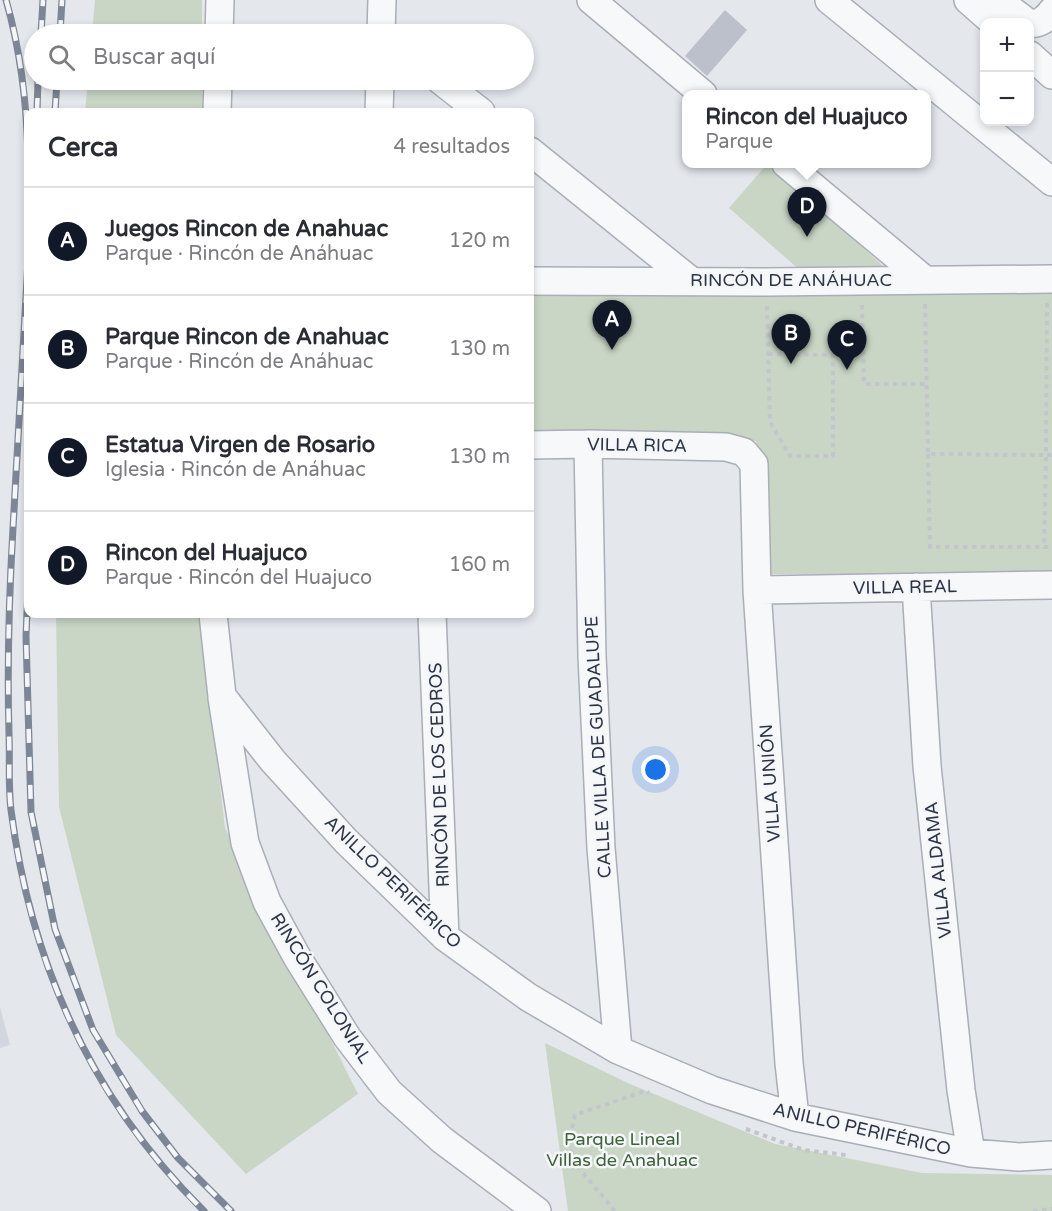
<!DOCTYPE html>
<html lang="es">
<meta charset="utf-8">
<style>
:root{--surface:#fff;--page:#f7f7f7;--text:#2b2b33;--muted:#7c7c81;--line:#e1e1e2;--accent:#111827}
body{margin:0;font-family:"Varela Round",sans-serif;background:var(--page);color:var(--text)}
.controls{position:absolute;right:18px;top:18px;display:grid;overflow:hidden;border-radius:12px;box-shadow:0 3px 9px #0003}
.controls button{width:54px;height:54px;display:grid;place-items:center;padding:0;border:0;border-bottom:2px solid var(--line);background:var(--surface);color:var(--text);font:30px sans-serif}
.you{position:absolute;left:656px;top:770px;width:21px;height:21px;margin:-15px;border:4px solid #fff;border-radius:50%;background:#1a73e8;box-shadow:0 0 0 9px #1a73e833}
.badge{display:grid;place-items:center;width:39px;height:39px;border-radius:50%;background:var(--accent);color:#fff;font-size:20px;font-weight:700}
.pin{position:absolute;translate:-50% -50px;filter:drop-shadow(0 2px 3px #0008)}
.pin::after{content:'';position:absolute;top:32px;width:21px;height:18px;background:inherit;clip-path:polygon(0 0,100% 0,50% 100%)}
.popup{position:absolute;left:682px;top:90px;width:249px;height:78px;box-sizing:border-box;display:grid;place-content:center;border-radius:12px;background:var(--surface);filter:drop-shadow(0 2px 4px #0005);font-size:20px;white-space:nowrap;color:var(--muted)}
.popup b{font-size:22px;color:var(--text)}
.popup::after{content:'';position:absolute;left:50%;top:100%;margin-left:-12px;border:12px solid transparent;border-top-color:var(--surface)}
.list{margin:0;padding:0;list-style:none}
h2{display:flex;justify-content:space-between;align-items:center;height:78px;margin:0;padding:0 24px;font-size:26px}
h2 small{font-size:20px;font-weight:400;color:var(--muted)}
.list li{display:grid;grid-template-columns:39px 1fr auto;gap:18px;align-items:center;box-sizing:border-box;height:108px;padding:0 24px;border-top:2px solid var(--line)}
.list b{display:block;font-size:22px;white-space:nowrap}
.list p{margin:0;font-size:20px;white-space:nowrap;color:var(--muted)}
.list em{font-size:20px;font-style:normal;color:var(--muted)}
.icon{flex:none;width:33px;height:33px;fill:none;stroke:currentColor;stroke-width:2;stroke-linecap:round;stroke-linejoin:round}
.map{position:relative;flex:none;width:1052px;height:1211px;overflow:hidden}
.search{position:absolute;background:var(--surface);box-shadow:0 3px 9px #0003;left:24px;top:24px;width:510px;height:66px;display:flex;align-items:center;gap:15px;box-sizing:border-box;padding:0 21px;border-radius:33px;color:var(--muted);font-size:22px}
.panel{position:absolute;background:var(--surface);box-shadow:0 3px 9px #0003;left:24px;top:108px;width:510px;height:510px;border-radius:12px}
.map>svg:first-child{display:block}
.built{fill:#d2d6de}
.green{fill:#c9d6c5}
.building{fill:#bbc0ca}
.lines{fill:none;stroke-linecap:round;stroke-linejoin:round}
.minor-casing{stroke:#a9aeb7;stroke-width:30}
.path{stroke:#c2c5cb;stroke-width:4;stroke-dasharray:4.5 4.5;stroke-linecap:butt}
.minor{stroke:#f7f8fa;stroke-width:27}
.rail-casing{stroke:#7d8696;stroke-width:7}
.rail{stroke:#f4f6f9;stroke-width:4.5;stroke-dasharray:14;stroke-linecap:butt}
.labels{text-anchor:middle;stroke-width:5;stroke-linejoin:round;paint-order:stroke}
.street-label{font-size:18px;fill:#2b3445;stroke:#f4f6f9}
.park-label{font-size:18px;fill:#3f6138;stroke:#f4f6f9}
</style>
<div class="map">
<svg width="1052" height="1211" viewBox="0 0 1052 1211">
<rect width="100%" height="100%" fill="#e4e7ec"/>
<path class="built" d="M0 1007 10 1045 0 1048Z"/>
<path class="green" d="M95 0H202V34H92Z
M88 80H202L203 112H85Z
M767 164H772L884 267 802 272 729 208Z
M1052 291V574H768L756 441 530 434V295Z
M56 614H200L225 828 358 1094 246 1174 116 1035 59 807Z
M545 1043 630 1084 775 1144 922 1173 1052 1175V1211H568Z"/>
<path class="building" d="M725 10 747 30 707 76 685 56Z"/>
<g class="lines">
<g class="minor-casing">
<path id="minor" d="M591 0 703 94
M829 0 1052 182
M968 0 993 22
M998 0 1027 22
M1030 23C1039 25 1047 18 1052 11
M219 34 220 0
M381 34 382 0
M1030 55 1052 75
M440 80 481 112
M217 112 218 80
M379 112 380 80
M530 151 690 280
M786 164 924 279
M530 281 766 282 1052 279
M588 444 592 656 601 848 618 1050
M530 445 588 444 726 447 744 452 754 464 757 590 789 1063 795 1117
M916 587 927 766 961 1090 971 1153
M757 590 1052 585
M213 614 222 696 273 761 346 841 445 937 528 997 618 1050 712 1090 795 1117 971 1153 1019 1157 1052 1155
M432 614 445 937
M222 698 245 843 267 902 297 957 347 1037 389 1092 442 1140 537 1211"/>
</g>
<path class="path" d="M1047 303 1046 455H1052
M925 304 928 454 1046 455 1044 547H1052
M862 305 864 384H927
M767 306 770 422 790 456H833V355L767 354
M928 454 930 547H1044
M746 1129 804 1150 846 1155
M615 1211 582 1172 568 1146 575 1115 645 1091 649 1093
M1033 1211 1052 1209"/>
<use href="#minor" class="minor"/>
<g class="rail-casing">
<path id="rail" d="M6 0C21 52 27 105 28 159
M41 34 43 0
M60 34 62 0
M37 112 38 80
M55 112 57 80
M28 261C23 350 18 439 13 528 9 597 7 665 9 734 10 759 8 785 11 810 31 966 92 1100 204 1211
M28 589 26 636 31 812 55 929 93 1030 142 1111 178 1158 231 1211"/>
</g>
<use href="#rail" class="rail"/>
</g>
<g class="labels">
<g class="street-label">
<text x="791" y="286">RINCÓN DE ANÁHUAC</text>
<text transform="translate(637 445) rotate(1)" y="6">VILLA RICA</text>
<text transform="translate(905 587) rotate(-1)" y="6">VILLA REAL</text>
<text transform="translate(598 747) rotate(-93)" y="6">CALLE VILLA DE GUADALUPE</text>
<text transform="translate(439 775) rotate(-92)" y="6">RINCÓN DE LOS CEDROS</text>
<text transform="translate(770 783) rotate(-94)" y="6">VILLA UNIÓN</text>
<text transform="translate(938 870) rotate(-96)" y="6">VILLA ALDAMA</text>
<text transform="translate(393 882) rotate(44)" y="6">ANILLO PERIFÉRICO</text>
<text transform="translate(321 988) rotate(58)" y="6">RINCÓN COLONIAL</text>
<text transform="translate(862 1129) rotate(13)" y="6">ANILLO PERIFÉRICO</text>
</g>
<g class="park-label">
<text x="622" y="1145">Parque Lineal<tspan x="622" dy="21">Villas de Anahuac</tspan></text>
</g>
</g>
</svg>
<div class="controls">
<button>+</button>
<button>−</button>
</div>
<div class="you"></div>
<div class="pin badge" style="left:612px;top:350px">A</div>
<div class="pin badge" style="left:791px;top:364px">B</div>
<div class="pin badge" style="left:847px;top:370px">C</div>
<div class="pin badge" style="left:807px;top:237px">D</div>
<div class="popup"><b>Rincon del Huajuco</b>Parque</div>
<div class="search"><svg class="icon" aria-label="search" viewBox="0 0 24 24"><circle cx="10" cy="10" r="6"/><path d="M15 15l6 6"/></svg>Buscar aquí</div>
<section class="panel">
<h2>Cerca<small>4 resultados</small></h2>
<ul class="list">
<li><span class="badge">A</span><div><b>Juegos Rincon de Anahuac</b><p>Parque · Rincón de Anáhuac</p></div><em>120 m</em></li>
<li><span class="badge">B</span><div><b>Parque Rincon de Anahuac</b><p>Parque · Rincón de Anáhuac</p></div><em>130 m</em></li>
<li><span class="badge">C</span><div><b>Estatua Virgen de Rosario</b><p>Iglesia · Rincón de Anáhuac</p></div><em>130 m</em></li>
<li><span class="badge">D</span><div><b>Rincon del Huajuco</b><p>Parque · Rincón del Huajuco</p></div><em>160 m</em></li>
</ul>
</section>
</div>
